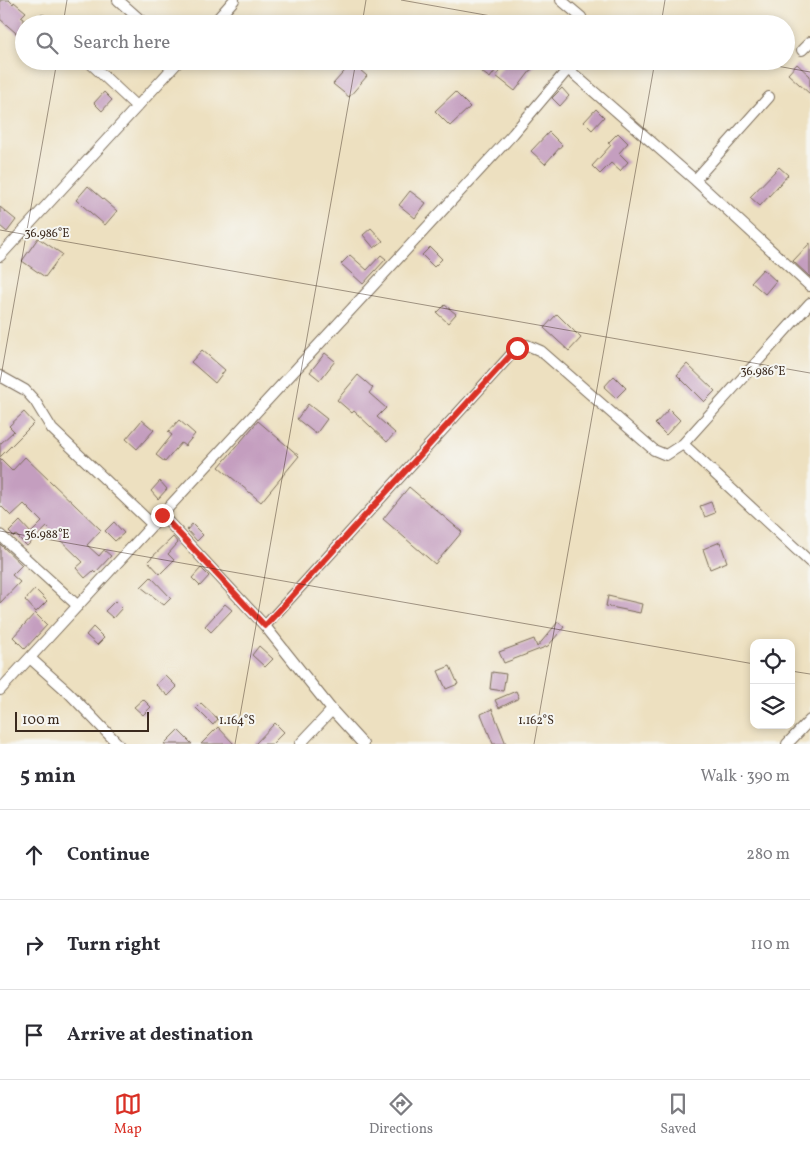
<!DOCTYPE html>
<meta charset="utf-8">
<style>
:root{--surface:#fff;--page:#f7f7f7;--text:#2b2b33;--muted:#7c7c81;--line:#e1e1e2;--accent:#d93025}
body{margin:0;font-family:Vollkorn,serif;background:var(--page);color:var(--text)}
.controls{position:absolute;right:15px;bottom:15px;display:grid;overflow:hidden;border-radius:10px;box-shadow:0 2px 8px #0003}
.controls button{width:45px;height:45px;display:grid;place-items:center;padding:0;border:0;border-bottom:1px solid var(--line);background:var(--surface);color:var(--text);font:25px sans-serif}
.scale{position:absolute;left:15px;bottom:12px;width:134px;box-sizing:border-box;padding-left:5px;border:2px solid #3b2a1e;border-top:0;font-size:14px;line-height:18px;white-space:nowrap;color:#3b2a1e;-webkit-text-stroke:4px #f6f6f2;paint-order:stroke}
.stop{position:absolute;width:15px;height:15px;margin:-11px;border:4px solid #d93025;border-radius:50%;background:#fff}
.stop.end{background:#d93025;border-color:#fff;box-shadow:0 1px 5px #0008}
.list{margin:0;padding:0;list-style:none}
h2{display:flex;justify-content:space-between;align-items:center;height:65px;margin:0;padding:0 20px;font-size:21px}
h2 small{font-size:16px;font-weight:400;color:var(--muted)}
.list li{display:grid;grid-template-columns:32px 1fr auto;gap:15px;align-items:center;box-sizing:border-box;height:90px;padding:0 20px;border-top:1px solid var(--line)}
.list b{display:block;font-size:19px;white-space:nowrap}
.list em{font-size:16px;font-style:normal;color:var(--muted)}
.icon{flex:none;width:28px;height:28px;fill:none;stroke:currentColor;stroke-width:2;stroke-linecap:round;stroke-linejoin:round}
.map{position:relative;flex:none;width:810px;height:744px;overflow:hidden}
.search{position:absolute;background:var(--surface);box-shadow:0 2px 8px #0003;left:15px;right:15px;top:15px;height:55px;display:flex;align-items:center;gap:12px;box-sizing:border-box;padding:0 18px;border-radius:28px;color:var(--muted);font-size:19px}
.sheet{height:335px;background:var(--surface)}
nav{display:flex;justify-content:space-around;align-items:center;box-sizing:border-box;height:70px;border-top:1px solid var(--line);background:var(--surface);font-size:14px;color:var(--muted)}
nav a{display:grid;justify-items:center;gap:2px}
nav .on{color:var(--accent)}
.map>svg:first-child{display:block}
.building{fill:#c49ebf}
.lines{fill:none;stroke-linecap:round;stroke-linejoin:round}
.minor-casing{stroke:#796a57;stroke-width:12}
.minor{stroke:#fff;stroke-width:10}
.route{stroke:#d93025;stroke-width:6}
.ticks{fill:none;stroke:#3b2a1e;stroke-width:1;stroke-opacity:0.45}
.ticks-label{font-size:12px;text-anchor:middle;fill:#3b2a1e;stroke:#f6f6f2;stroke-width:4;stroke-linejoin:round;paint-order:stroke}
</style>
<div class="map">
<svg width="810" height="744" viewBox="0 0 810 744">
<rect width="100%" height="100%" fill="#f6f6f2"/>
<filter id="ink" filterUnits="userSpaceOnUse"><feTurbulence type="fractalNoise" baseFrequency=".02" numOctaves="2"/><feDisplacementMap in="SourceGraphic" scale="10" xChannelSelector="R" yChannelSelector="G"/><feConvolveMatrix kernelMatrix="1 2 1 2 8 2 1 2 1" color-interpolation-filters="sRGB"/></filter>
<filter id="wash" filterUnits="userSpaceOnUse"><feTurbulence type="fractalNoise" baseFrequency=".0096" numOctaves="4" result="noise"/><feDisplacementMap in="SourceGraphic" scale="20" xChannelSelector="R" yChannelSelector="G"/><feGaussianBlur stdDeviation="1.12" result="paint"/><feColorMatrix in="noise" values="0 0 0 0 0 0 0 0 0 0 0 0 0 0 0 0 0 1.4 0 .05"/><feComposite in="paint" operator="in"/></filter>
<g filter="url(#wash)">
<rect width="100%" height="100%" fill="#ede0c0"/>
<g id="blocks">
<path class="building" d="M0 0H9L13 4 14 2 26 12 21 17 24 19V40L0 19Z
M482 61 495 71 490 78 476 68Z
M507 61H538L515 91 496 76Z
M352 63 367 76 349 97 333 84Z
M797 64 810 76V94L788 74Z
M562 88 569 96 560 106 552 98Z
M104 92 112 100 102 111 94 103Z
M455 92 470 107 450 126 435 111Z
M596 109 604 117 592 130 584 122Z
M549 132 562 145 545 164 531 151Z
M618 133 628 143 619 153 628 162 620 171 611 163 600 174 592 166 611 145 608 143Z
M779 167 788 175 760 206 750 197Z
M88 186 117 211 105 225 76 200Z
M410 191 426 203 415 218 399 205Z
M0 207 16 220 7 232 0 226Z
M371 228 383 241 374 248 363 235Z
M38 238 62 254 45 277 22 261Z
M810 243V277L793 261Z
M430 247 442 259 434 267 422 255Z
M350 255 367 270 381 255 386 259 363 284 341 264Z
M763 269 776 281 765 294 751 282Z
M445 305 456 314 448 323 437 313Z
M557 314 581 338 569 351 544 328Z
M202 350 225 370 215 383 191 362Z
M325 353 335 361 320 380 310 372Z
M687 364 715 391 704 402 677 375Z
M358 375 373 388 369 393 386 408 377 417 395 433 387 442 354 411 352 413 337 400Z
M614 376 626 388 616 398 604 387Z
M308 404 327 419 316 434 297 419Z
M669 409 680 420 666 435 655 424Z
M24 412 34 423 0 457V444L14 431 9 426Z
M142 420 154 430 137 449 126 439Z
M179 420 195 434 185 446 181 443 165 462 156 455 172 435 168 432Z
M258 421 299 456 261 502 219 467Z
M25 457 101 530 87 545 99 556 104 550 111 556 95 573 93 571 85 578 76 568 83 562 47 527 27 546 16 535 14 537 9 532 20 521 31 533 42 522 24 504 11 516 0 505V459L12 471Z
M160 481 167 489 158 499 151 491Z
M409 487 462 532 435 564 383 519Z
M711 502 715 513 705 517 700 506Z
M114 522 124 533 115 541 105 531Z
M192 524 203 535 197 541 187 530Z
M173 537 178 543 168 554 174 560 160 574 148 561Z
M720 542 727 562 710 569 703 549Z
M0 544 22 565 12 575 20 582 0 603Z
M201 568 209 576 200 586 192 578Z
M151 577 171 598 164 605 141 587Z
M35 589 47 601 36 612 25 600Z
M608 596 642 604 640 613 606 606Z
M115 601 122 608 113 618 105 611Z
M225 604 232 610 211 632 205 626Z
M35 613 47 625 25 649 13 637Z
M558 622 564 627 548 646 504 663 499 652 534 639 537 647Z
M93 627 104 638 97 645 86 635Z
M259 646 273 659 265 667 252 655Z
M450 666 458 684 446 689 438 671Z
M492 672 506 674 503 691 490 689Z
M165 675 177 687 168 696 156 685Z
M516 691 519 698 499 708 495 700Z
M143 699 151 707 143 715 134 707Z
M201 703 218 719 213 725 196 708Z
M492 709 506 744H493L481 714Z
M275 723 284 732 272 744H255Z
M218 727 234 744H201Z
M178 730 192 744H164Z"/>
</g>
</g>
<g filter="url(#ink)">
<use href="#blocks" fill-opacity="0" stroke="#796a57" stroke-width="1"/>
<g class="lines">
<g class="minor-casing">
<path id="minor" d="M118 0 145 24
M561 0 581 17 584 24
M42 20 47 24
M213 24 234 0
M802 50 810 42
M88 61 137 107
M568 69 695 180 810 286
M695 180 769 97
M0 256 179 61
M0 376 25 390 35 401 52 429 153 525
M683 444 810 562
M162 515 265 626 332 710 363 744
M0 535 78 606
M265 626 517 348 527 345 541 351 654 450 666 455 683 444 810 303
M30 658 68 692 118 744
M0 690 513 134 568 69 570 61
M300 744 332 710
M787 744 810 720"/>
</g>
<use href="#minor" class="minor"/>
</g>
</g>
<g class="lines" filter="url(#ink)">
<path class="route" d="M162 515 265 626 517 348"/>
</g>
<path class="ticks" d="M401 0 536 24M63 24 67 0M362 24 366 0M661 24 665 0M749 61 810 72M0 230 810 373M0 382 57 61M0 531 754 664M791 671 810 674M235 744 356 61M534 744 655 61"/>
<g class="ticks-label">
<text x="47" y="237">36.986°E</text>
<text x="763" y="375">36.986°E</text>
<text x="47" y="538">36.988°E</text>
<text x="237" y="724">1.164°S</text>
<text x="536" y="724">1.162°S</text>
</g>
</svg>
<div class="controls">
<button><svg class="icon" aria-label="locate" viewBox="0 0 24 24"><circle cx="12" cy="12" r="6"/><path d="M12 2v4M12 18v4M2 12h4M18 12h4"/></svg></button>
<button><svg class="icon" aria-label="layers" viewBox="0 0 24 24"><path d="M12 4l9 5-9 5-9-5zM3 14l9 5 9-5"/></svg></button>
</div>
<div class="scale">100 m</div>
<div class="stop" style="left:517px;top:348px"></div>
<div class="stop end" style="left:162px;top:515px"></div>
<div class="search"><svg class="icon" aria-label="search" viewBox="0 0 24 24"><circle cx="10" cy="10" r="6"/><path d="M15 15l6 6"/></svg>Search here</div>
</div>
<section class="sheet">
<h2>5 min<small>Walk · 390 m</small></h2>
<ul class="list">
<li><svg class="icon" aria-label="ahead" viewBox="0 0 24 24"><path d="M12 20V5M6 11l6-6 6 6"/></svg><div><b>Continue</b></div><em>280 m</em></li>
<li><svg class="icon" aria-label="right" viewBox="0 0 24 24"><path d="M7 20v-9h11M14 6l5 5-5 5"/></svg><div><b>Turn right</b></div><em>110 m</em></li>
<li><svg class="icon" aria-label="arrive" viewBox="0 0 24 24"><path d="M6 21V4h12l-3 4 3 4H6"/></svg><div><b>Arrive at destination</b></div></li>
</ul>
</section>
<nav>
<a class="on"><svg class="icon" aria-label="map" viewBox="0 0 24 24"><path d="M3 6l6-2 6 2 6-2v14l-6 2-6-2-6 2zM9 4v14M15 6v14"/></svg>Map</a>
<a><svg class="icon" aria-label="directions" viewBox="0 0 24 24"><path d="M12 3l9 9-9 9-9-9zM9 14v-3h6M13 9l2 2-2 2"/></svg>Directions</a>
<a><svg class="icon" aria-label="saved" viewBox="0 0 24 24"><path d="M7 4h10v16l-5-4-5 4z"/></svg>Saved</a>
</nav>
